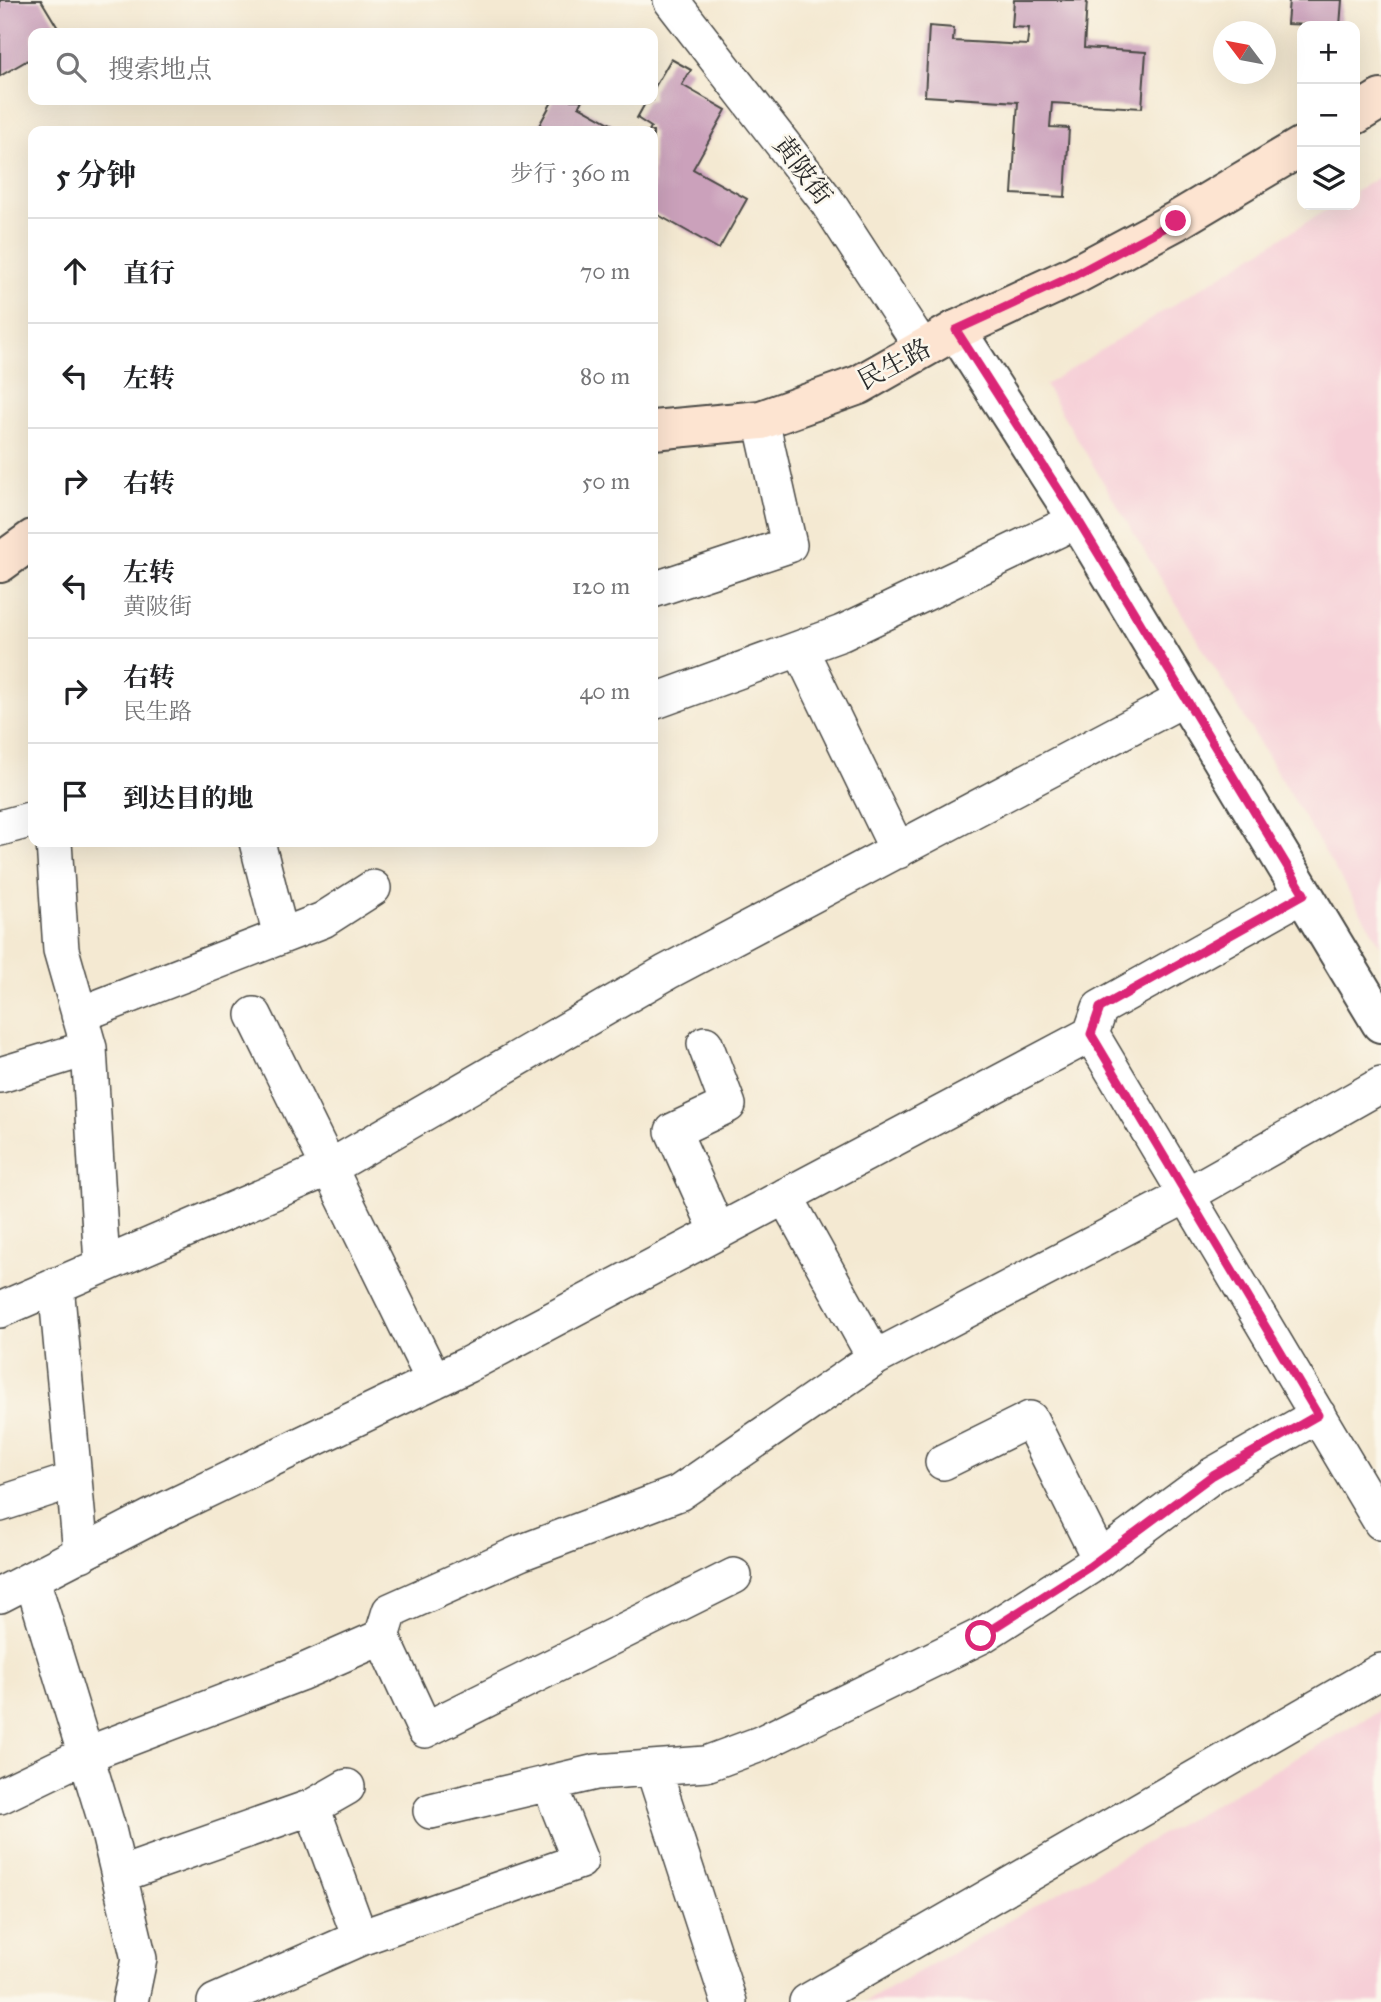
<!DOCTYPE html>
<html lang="zh">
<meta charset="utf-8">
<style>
:root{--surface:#fff;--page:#f6f6f6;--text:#202124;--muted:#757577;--line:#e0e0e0}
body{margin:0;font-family:"IM FELL Great Primer","Noto Serif SC",serif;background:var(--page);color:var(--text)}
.controls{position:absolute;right:21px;top:21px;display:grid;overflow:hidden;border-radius:14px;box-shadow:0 7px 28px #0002}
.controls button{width:63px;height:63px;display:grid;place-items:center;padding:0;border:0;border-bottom:2px solid var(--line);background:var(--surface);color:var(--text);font:35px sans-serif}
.compass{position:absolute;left:1213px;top:21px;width:63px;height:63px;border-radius:50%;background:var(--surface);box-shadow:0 7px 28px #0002;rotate:302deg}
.stop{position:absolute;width:21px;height:21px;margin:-16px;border:5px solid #db2777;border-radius:50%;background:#fff}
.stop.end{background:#db2777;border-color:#fff;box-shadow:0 2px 7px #0008}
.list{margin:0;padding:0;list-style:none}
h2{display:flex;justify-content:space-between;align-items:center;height:91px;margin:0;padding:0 28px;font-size:30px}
h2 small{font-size:23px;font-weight:400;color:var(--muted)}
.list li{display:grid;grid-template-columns:46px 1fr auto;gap:21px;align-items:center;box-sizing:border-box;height:105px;padding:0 28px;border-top:2px solid var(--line)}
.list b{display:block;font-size:26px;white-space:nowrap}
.list p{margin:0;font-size:23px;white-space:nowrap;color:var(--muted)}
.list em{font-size:23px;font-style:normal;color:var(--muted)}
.icon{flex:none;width:38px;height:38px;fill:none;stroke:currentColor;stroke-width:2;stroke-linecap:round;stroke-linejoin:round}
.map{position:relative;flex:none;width:1381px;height:2002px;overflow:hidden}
.search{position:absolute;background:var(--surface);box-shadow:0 7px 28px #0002;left:28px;top:28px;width:630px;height:77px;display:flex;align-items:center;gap:18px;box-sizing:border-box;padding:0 24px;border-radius:14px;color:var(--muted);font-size:26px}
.panel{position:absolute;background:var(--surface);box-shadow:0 7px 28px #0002;left:28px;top:126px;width:630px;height:721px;border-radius:14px}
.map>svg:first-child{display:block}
.built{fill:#f6cfd7}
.building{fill:#cba1bb}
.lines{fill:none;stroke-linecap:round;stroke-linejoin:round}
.minor-casing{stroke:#494844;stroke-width:38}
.tertiary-casing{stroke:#494844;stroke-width:42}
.secondary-casing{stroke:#494844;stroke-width:42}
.minor{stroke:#fff;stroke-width:35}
.tertiary{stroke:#fff;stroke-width:38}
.secondary{stroke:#fde4d1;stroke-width:38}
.route{stroke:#db2777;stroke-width:9}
.labels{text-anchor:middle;stroke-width:5;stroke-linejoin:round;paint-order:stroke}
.street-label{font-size:26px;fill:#2b2b2b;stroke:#fbf7ec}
</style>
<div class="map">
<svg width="1381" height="2002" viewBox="0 0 1381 2002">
<rect width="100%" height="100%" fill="#fbf7ec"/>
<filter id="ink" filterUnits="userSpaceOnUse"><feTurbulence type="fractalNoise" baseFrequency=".0143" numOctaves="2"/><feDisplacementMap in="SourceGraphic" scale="14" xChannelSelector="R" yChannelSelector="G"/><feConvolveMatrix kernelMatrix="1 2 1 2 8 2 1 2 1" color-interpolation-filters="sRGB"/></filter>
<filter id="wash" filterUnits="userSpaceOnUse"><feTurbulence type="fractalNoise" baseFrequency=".00686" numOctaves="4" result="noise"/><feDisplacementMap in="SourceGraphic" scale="28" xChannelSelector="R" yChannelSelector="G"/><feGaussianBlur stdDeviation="1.57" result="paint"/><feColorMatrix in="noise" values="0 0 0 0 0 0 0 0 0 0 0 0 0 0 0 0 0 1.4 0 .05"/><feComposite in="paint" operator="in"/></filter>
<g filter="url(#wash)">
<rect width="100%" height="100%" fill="#f4e9d2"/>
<path class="built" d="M1381 176V946L1045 385 1334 205H1355V192Z
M1381 1710V2002H865Z"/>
<g id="blocks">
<path class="building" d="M0 0H41L61 33H33V57L0 76Z
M1014 0H1087L1084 48 1146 52 1142 108 1052 103 1050 127 1069 128 1065 197 1012 194 1018 102 925 96 929 26 954 28 953 41 1027 45 1029 28 1012 27Z
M1289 0H1342L1340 26 1287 24Z
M671 59 691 70 682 85 726 110 693 169 747 199 719 249 653 212V131H649L651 127 637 118 647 100H653V90Z
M553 100H582L579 106 624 131H536Z"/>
</g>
</g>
<g filter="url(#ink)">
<use href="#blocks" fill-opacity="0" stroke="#494844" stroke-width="2"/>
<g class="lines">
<g class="minor-casing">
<path id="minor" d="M671 0 826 200 923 349
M653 590 789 545 761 420
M800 649 898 851
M653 702 842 633 1078 520
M0 828 33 819
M54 842 61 950 89 1048 102 1265
M257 842 281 936
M79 1015 323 920 373 888
M254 1015 434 1381
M1091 1034 1381 1522
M705 1044 728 1105 673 1131 718 1232
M0 1075 89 1048
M785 1196 875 1358
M56 1285 81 1554
M0 1310 329 1168 667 972 1185 698
M943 1462 1030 1419 1100 1559
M0 1504 74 1480
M32 1579 107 1825 139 1959 130 2002
M0 1595 163 1511 467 1365 1091 1034 1100 1008 1304 894
M382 1637 425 1730 734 1576
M653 1768 729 2002
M0 1796 85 1755 300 1673 382 1637 390 1611 520 1553 679 1493 875 1358 1187 1195 1381 1085
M312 1807 347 1787
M431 1811 596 1772 706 1764 760 1744 981 1636 1089 1567 1213 1475 1318 1415
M119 1875 312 1807 360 1938 215 2002
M360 1938 580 1861 549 1783
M807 2002 1381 1671"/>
</g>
<g class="tertiary-casing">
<path id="tertiary" d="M956 330 1078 520 1381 1023"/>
</g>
<g class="secondary-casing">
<path id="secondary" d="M1355 115 1381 99
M653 430 761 420 859 385 956 330 1073 276 1176 221 1302 146
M0 563 33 539"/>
</g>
<use href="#minor" class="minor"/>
<use href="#tertiary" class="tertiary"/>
<use href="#secondary" class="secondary"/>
</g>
</g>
<g class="lines" filter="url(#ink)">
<path class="route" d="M981 1636 1089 1567 1213 1475 1318 1415 1091 1034 1100 1008 1304 894 1078 520 956 330 1073 276 1176 221"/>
</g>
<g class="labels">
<g class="street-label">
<text transform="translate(803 170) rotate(53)" y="9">黄陂街</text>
<text transform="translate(894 364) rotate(-28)" y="9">民生路</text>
</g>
</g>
</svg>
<div class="controls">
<button>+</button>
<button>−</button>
<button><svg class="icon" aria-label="layers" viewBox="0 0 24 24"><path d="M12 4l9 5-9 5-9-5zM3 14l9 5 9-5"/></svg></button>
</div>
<svg class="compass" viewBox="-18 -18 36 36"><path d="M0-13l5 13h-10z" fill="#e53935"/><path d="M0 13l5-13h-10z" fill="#757577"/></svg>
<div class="stop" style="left:981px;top:1636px"></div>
<div class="stop end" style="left:1176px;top:221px"></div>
<div class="search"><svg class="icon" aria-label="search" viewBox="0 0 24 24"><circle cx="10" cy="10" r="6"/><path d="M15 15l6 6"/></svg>搜索地点</div>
<section class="panel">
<h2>5 分钟<small>步行 · 360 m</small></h2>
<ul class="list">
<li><svg class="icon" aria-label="ahead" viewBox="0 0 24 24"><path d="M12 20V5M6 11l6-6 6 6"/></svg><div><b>直行</b></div><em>70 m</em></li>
<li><svg class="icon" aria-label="left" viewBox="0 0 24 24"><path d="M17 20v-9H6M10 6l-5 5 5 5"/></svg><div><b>左转</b></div><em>80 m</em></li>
<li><svg class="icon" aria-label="right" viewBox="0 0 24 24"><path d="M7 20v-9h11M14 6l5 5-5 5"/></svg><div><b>右转</b></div><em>50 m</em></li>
<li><svg class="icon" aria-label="left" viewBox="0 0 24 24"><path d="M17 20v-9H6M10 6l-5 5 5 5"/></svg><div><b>左转</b><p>黄陂街</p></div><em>120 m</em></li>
<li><svg class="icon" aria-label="right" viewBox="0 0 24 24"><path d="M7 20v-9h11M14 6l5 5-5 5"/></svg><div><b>右转</b><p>民生路</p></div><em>40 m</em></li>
<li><svg class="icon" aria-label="arrive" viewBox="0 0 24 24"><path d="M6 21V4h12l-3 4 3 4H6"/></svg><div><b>到达目的地</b></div></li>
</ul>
</section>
</div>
